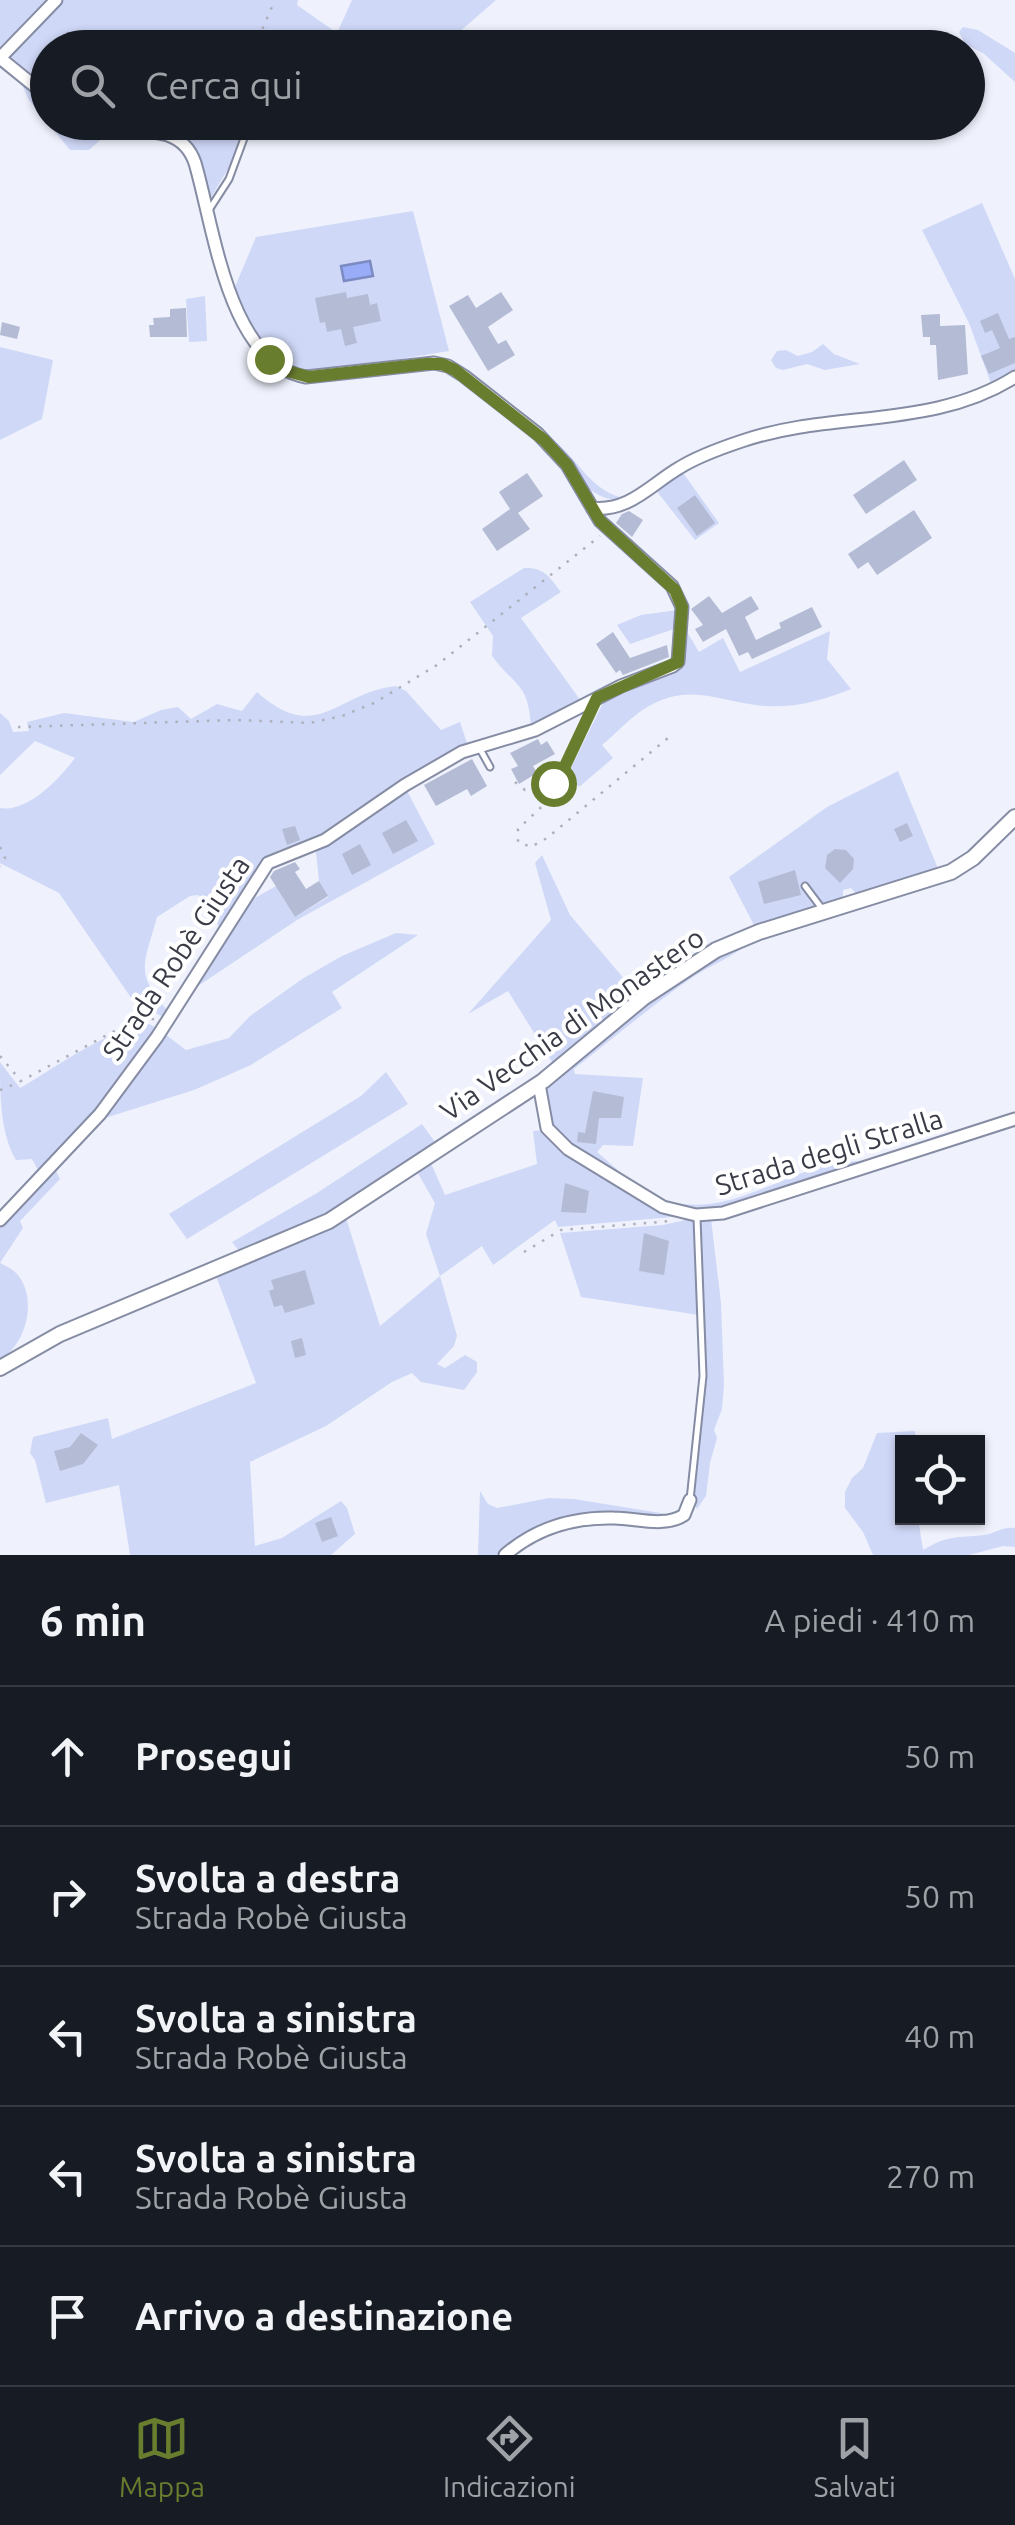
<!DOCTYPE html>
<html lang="it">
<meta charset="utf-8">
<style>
:root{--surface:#171b24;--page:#242831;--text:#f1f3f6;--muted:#9ea1a6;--line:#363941;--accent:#697d2e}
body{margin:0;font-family:Ubuntu,sans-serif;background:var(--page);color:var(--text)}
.controls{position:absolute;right:30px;bottom:30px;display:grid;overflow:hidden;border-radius:0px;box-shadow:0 2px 8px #0004}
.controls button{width:90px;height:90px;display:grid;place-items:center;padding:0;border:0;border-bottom:2px solid var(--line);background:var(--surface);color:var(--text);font:50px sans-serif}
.stop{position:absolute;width:30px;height:30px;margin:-22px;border:8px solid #697d2e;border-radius:50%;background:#fff}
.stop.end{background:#697d2e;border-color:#fff;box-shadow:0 2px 10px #0008}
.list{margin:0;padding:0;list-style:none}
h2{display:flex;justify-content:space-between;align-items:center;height:130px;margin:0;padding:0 40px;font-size:42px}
h2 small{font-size:32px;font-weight:400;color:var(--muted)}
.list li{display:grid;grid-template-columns:65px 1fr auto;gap:30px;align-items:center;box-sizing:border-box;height:140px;padding:0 40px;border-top:2px solid var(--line)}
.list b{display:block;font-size:38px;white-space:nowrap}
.list p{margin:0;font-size:32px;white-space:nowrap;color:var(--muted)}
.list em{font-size:32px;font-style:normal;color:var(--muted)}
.icon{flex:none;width:55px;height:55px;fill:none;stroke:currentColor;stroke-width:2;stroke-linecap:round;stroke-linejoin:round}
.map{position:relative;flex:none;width:1015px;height:1555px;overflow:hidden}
.search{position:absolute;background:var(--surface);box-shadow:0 2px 8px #0004;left:30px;right:30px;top:30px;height:110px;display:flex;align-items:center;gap:25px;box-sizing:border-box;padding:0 35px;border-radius:55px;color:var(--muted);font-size:38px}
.sheet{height:830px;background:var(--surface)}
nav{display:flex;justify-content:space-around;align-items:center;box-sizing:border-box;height:140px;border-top:2px solid var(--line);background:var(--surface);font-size:28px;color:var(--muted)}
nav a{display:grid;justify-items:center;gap:5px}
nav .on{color:var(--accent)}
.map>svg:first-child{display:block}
.green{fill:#cfd8f7}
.water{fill:#98acf7;stroke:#7c8ac2;stroke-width:2.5}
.building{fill:#b4bbd4}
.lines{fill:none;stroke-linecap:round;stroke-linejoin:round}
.service-casing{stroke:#858ca3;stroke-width:9}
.minor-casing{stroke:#858ca3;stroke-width:15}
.tertiary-casing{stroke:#858ca3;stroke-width:18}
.path{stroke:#adb0bb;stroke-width:2.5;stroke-dasharray:2.5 8;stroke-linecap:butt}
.service{stroke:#fff;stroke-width:5}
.minor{stroke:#fff;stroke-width:11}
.tertiary{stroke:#fff;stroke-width:14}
.route{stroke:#697d2e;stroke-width:12}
.labels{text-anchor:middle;stroke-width:8;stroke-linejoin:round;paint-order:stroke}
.street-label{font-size:28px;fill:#393c46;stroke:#fff}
</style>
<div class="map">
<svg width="1015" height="1555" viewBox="0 0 1015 1555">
<rect width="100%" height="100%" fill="#eff2fd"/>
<path class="green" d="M0 0H52L0 53Z
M60 0H298L297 5 337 33 352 0H496L442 47 353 45 48 48 47 91 7 56Z
M963 27 978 30 1015 53V82L983 53 965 44 959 32Z
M20 80 47 103 48 122C70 123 85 132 107 134L89 150H70L29 100Z
M89 123H244L231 164 210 199 197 153 177 132Z
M982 203 1015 279V373L992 386 969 323 922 230Z
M413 211 449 351 333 370 303 371 274 356 254 335 234 289 256 237Z
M205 296 207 341 189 342 186 299Z
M823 344 834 354 860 364 825 370 807 364 783 370 776 368 771 360 777 351 786 350 798 356 812 352Z
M0 347 53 360 42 419 0 440Z
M548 436C580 458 588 492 628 499 587 506 570 465 548 436Z
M681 470 719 523 695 540 655 489Z
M524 568C544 567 550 577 561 592L521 618 581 701 531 726C528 682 516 688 492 656L493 636 470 602Z
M678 610 677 628 630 644 617 625 641 615Z
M830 631 827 659 851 689C824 700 796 708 766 706 724 704 694 682 651 705 633 714 618 732 602 745L613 758 579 787 568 774 604 701 673 672 685 659 687 632 699 652 723 638 740 672Z
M396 686 406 691 441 730 460 722 467 743 416 771 314 839 279 850 263 860 219 928 212 908 198 895 190 896 157 917C145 963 133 972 168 1011L164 1017 136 1005 59 893 0 863V808C28 813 60 778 75 758L35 741 0 775V713L9 721 13 732 29 731 27 722 64 713 134 722 161 710 178 707 191 719 217 704 242 711 257 692C317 746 337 692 396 686Z
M898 771 939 871 858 896 851 888 843 890V901L755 927 729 877 827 807Z
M407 791 435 844 297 920 195 988 248 902 276 886 295 917 328 897 319 881 316 852Z
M542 855 570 915 637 994 554 1065 508 991 468 1014 551 920 535 863Z
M396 933 418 935 332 992 342 1008 251 1065 194 1090 105 1118 166 1035 186 1050 229 1038 250 1016 302 979 342 956Z
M754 939C733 958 709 965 687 981 648 1009 612 1039 574 1069L575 1074 643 1078 633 1146 603 1145 597 1152C614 1166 632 1185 652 1195 711 1223 766 1183 822 1166 837 1162 853 1161 869 1161L723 1209 708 1211 674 1208 595 1163 553 1133 545 1091 547 1085C613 1031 676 977 754 939Z
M149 1024 157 1028C120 1078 83 1127 39 1172L32 1159 16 1160C0 1133 0 1094 0 1062L20 1088C57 1067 107 1029 149 1024Z
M386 1072 408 1104 187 1239 169 1214 361 1096Z
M422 1124 435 1142 335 1209 240 1252 232 1242 317 1193Z
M545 1130 684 1216 558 1227 555 1220 493 1265 482 1246 440 1276 457 1336 454 1346 437 1364 445 1368 465 1355 477 1362V1372L464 1390 421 1382 412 1373 392 1382 326 1426 250 1462 255 1546 282 1538 341 1501 347 1508 355 1534 331 1555H130L119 1485 46 1503 35 1460 30 1453 33 1437 108 1418 112 1439 256 1383 216 1276 319 1233 346 1218 380 1326 440 1276 426 1234 435 1203 416 1170 430 1161 445 1195 537 1164 533 1131Z
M56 1171 60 1179 20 1221 23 1228 0 1263C8 1267 15 1270 20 1278 37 1303 25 1345 0 1360V1226Z
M694 1218 699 1315 581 1297 560 1233 663 1225Z
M699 1219H711L721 1303 724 1385 722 1409 714 1430 717 1438 710 1463 706 1496 697 1509 692 1498 705 1374Z
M915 1431V1442H902V1518H918L923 1550C948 1535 956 1538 984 1535 996 1533 1003 1526 1015 1528V1547L1003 1546 969 1555H873L863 1532 845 1508V1492L852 1478 863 1468 877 1433Z
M480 1491 488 1504 497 1508 549 1498 574 1499 679 1516 571 1518 501 1555H478Z"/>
<path class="water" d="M370 261 373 276 344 281 341 266Z"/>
<path class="building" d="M346 292 347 298 368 294 370 305 377 303 381 321 353 327 357 343 345 346 341 329 327 332 325 322 320 323 315 298Z
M501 292 513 310 488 327 498 344 506 340 515 355 488 371 449 306 468 295 476 308Z
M186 308 187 337H150L149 325H154L153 318 170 317V309Z
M998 313 1009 339 1015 337V363L989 374 981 356 1000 348 992 330 985 333 980 321Z
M940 314V326L965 325 968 374 938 380 936 345H930V337H923L921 315Z
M2 322 20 327 17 339 0 335Z
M904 460 917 480 866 514 853 495Z
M527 473 543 496 518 513 530 529 497 551 482 529 510 509 499 492Z
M695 495 715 523 697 536 677 508Z
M914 510 932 538 877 575 868 562 858 569 848 554Z
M629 511 643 520 632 537 616 523 622 514Z
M709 596 722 613 751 596 759 609 745 617 756 640 781 628 779 623 812 607 822 627 752 659 748 652 739 656 726 629 703 642 695 629 703 625 691 609Z
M613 632 630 658 667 645 669 657 623 675 620 670 616 673 596 644Z
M538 739 541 745 547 741 555 754 533 766 537 773 519 784 511 769 518 766 510 753Z
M472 759 487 786 471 796 467 789 436 806 424 785Z
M406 820 418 841 393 854 382 833Z
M907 823 913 836 900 842 894 829Z
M295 826 300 840 287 845 282 829Z
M360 844 371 865 352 875 342 854Z
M835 849 846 850 854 859 853 869 840 883 825 868 827 855Z
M295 862 300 869 295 872 306 889 319 881 328 896 295 917 270 877 274 871Z
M795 870 801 895 764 904 758 882Z
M593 1091 624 1097 621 1118H599L596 1144 577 1142 578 1132 585 1133Z
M565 1183 589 1191 586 1213 561 1212Z
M644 1233 669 1241 664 1275 639 1271Z
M305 1270 315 1304 285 1313 282 1305 274 1307 269 1291 274 1289 271 1280Z
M302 1338 306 1355 295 1358 291 1341Z
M81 1433 98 1445 83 1464 60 1471 54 1451 70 1447Z
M331 1517 338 1536 322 1542 315 1523Z"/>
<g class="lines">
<g class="service-casing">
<path id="service" d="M209 210 229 179 250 122
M480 749 490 767
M805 886 823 910
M690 1500 703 1376 697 1218"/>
</g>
<g class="minor-casing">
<path id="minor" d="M48 97 0 58 56 0
M592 508C629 512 650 485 679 468 698 456 721 448 742 441 832 410 931 430 1015 377
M539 1084 547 1128 568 1149 663 1207 696 1215 723 1213 1015 1119
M0 1220 100 1114 157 1037 268 863 325 840 405 785 462 752 535 730 621 686 673 666 678 662 682 607 672 586 600 521 567 465 538 434 464 376 448 366 434 363 306 377C228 363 214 227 195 163 178 113 116 141 78 122
M505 1555C536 1528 574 1517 614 1518 636 1518 664 1528 684 1515L690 1500"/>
</g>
<g class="tertiary-casing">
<path id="tertiary" d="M0 1368 60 1334 329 1221 543 1081 643 998 716 950 759 932 951 872 973 858 1015 817"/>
</g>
<path class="path" d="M254 48 275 0
M189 133 204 122
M18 727 236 720 310 723 342 716 374 703 437 665 600 536
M515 782 525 790 550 782 557 788 552 797 518 829V842L531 847 547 838 668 738
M557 782 588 717
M0 847 5 858 0 866
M0 1056 21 1081 135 1020 155 1019
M0 1090 20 1082
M524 1252 561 1230 671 1221"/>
<use href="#service" class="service"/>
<use href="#minor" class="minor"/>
<use href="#tertiary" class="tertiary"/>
</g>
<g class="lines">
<path class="route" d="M269 359 287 371 309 377 426 364H442L455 370 544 440 567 465 600 521 675 590 682 607 678 662 597 698 556 785 553 783"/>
</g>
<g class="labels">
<g class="street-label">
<text transform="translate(176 958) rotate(-56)" y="10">Strada Robè Giusta</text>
<text transform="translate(572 1024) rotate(-35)" y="10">Via Vecchia di Monastero</text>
<text transform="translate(829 1152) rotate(-17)" y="10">Strada degli Stralla</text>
</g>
</g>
</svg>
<div class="controls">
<button><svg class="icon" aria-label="locate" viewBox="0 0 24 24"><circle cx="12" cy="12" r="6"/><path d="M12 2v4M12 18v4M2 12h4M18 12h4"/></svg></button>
</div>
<div class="stop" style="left:553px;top:783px"></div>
<div class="stop end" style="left:269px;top:359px"></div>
<div class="search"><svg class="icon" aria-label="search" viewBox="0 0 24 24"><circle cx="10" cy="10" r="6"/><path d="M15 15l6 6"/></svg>Cerca qui</div>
</div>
<section class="sheet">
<h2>6 min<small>A piedi · 410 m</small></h2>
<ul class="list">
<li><svg class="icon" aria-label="ahead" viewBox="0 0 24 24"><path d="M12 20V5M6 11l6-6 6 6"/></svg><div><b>Prosegui</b></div><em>50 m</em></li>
<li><svg class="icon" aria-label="right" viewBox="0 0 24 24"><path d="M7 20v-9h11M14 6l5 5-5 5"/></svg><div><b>Svolta a destra</b><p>Strada Robè Giusta</p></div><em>50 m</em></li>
<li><svg class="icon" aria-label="left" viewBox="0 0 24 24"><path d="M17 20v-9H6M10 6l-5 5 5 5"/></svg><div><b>Svolta a sinistra</b><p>Strada Robè Giusta</p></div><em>40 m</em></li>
<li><svg class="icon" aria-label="left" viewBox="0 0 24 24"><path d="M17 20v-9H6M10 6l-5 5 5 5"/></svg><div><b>Svolta a sinistra</b><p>Strada Robè Giusta</p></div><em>270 m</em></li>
<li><svg class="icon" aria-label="arrive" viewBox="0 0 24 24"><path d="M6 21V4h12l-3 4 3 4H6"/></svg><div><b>Arrivo a destinazione</b></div></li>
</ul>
</section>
<nav>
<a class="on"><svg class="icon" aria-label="map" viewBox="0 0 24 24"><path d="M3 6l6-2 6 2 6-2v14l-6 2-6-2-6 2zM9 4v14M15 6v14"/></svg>Mappa</a>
<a><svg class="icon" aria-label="directions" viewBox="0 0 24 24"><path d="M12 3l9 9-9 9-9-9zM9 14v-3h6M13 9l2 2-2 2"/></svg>Indicazioni</a>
<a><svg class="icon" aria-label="saved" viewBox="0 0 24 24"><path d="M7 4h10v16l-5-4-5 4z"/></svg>Salvati</a>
</nav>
